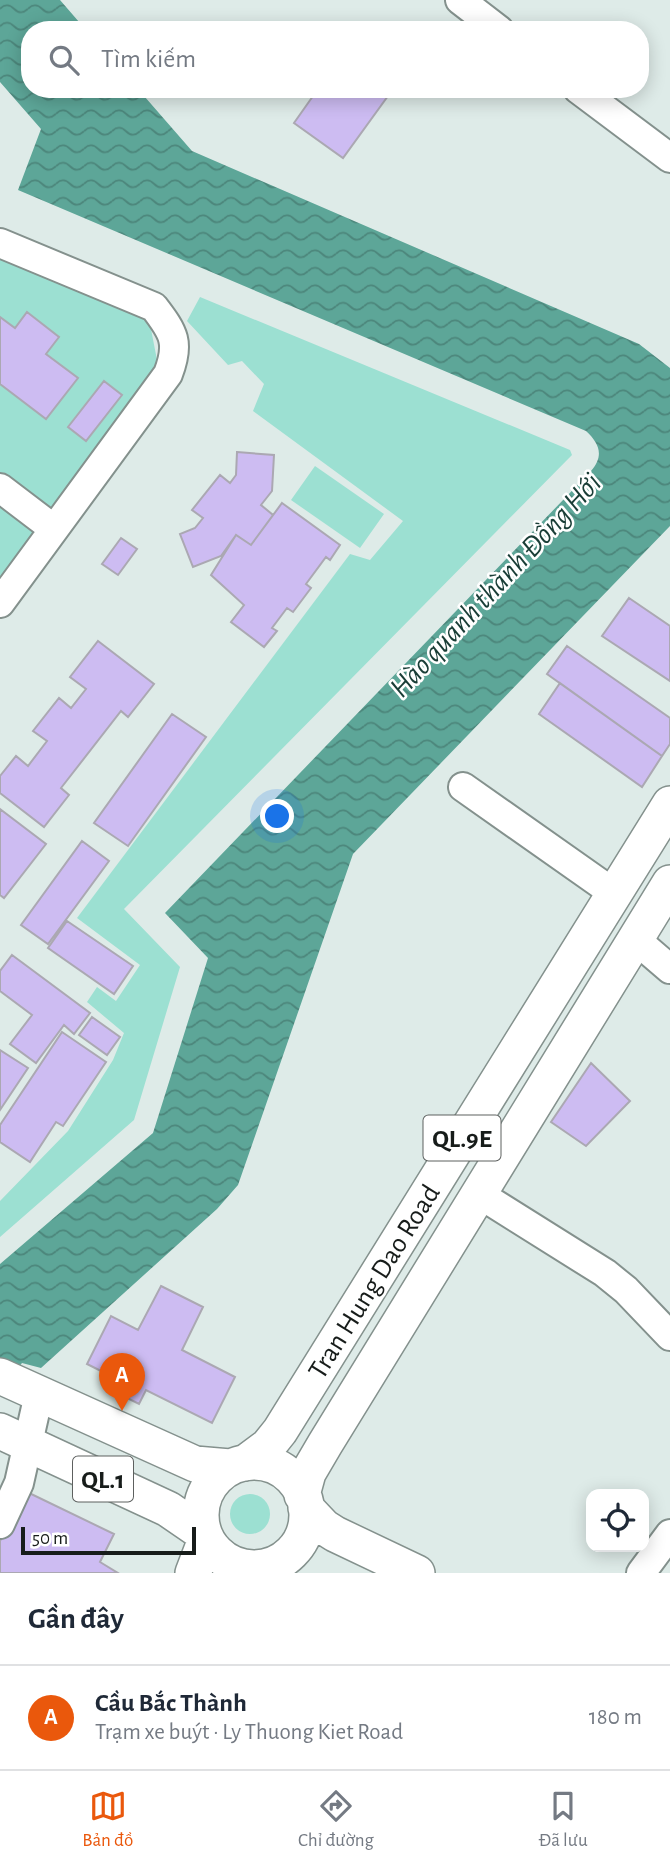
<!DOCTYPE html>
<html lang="vi">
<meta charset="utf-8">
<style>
:root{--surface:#fff;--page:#f2f2f3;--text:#1f2937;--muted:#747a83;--line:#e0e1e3;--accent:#ea580c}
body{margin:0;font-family:"Alegreya Sans",sans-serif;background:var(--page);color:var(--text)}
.controls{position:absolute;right:21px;bottom:21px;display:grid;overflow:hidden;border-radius:14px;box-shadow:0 4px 18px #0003}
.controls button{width:63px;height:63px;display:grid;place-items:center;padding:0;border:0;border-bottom:2px solid var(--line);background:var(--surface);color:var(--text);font:35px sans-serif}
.scale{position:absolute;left:21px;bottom:18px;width:175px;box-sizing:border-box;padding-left:7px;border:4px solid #171c1a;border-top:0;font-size:19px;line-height:24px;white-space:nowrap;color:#171c1a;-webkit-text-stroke:5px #fff;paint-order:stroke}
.you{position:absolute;left:278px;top:817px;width:24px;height:24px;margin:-18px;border:5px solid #fff;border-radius:50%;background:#1a73e8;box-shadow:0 0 0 10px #1a73e833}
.badge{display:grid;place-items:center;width:46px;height:46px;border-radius:50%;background:var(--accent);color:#fff;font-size:23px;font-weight:700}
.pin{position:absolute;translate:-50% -58px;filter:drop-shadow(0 2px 4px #0008)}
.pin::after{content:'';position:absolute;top:37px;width:24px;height:21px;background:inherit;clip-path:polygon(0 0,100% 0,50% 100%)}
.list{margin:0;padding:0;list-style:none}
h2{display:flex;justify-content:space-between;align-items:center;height:91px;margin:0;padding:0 28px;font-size:30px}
h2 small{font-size:23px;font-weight:400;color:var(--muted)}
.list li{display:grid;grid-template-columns:46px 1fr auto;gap:21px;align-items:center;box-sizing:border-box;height:105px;padding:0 28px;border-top:2px solid var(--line)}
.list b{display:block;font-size:26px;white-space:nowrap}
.list p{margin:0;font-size:23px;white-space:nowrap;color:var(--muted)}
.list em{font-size:23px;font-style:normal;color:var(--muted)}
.icon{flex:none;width:38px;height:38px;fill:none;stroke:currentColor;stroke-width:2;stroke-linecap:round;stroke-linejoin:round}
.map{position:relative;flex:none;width:670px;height:1573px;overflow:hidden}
.search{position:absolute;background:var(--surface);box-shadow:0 4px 18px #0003;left:21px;right:21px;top:21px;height:77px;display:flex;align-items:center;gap:18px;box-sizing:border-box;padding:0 24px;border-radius:28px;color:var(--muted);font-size:26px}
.sheet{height:196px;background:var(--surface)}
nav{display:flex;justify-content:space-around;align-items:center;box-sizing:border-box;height:98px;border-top:2px solid var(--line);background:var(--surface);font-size:19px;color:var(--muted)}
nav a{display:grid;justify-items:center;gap:4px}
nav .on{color:var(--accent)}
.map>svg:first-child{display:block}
.green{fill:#9ce0d2}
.water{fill:url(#water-waves)}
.building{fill:#cdbcf2;stroke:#aba8b2;stroke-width:2}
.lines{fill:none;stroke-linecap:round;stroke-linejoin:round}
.minor-casing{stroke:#84918d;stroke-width:32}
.major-casing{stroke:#84918d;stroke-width:38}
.minor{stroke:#fff;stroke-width:28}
.major{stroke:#fff;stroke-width:35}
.labels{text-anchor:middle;stroke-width:5;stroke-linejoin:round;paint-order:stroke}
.shield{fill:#fff;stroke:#5d605f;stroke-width:2}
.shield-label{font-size:26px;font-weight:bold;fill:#171c1a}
.street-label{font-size:28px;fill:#171c1a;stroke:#fff}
.water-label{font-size:30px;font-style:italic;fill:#193d36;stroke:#fff}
</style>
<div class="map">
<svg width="670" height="1573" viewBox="0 0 670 1573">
<defs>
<pattern id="water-waves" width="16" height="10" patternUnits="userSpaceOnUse" patternTransform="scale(1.75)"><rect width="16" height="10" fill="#5da698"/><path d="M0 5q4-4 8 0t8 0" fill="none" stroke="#4c867b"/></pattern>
</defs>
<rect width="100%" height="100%" fill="#deebe8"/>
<path class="green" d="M0 254 139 305 150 324 158 365 0 582Z
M200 297 570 450 572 455 124 909 180 967 134 1120 0 1237V1201L68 1131 113 1060 124 1033 87 1002 97 987 116 1001 140 965 77 918 350 554 370 560 403 521 253 411 264 384 242 361 228 365 187 321Z
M315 466 384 514 360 548 291 500Z
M230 1514a20 20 0 1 1 40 0a20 20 0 1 1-40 0Z"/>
<path class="water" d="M0 0H60L86 30H30V89H138L192 151 639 344 670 368V526L353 854 238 1185 217 1209 41 1368 22 1363 0 1391V1264L153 1133 208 958 165 913 591 471C604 456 600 444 586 431L18 190 41 129 0 82Z"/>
<path class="building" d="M318 89H393L343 158 294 123Z
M27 312 59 337 46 354 78 378 46 419 0 384V317L15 328Z
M104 381 122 395 86 441 68 427Z
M237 452 274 455 272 491 261 505 273 515 251 545 236 535 221 556 193 567 180 534 195 528 203 518 192 510 220 475 230 483 236 475Z
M282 503 340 545 330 560 326 557 306 584 311 588 293 612 287 608 272 628 277 631 264 647 231 622 244 605 211 575 236 535 251 545Z
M121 538 137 549 118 575 102 564Z
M629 598 670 626V681L602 636Z
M98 641 154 684 128 717 121 711 61 788 69 795 44 827 0 793V776L16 756 28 766 47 741 33 731 59 698 71 708 86 689 70 677Z
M567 646 670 718V744L662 756 547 674Z
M560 683 662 756 642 787 539 714Z
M172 714 206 737 128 846 94 823Z
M0 809 46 844 4 898 0 895Z
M82 841 109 861 48 944 21 925Z
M67 921 133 966 114 994 48 948Z
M12 955 90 1013 74 1034 64 1025 36 1063 10 1044 32 1015 0 991V971Z
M92 1017 120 1037 107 1055 79 1035Z
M62 1032 106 1062 63 1126 56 1122 30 1162 0 1142V1125Z
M0 1050 28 1068 0 1110Z
M591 1063 630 1101 586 1146 551 1122Z
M161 1286 203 1307 182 1350 235 1377 212 1423 146 1390 139 1404 109 1389 115 1378 87 1364 111 1316 138 1330Z
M25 1491 114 1534 100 1562 118 1573H0V1541Z"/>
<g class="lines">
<g class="minor-casing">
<path id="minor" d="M460 0 499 30
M578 89 670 158
M0 243 154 307C174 333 180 343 168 374L0 603
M0 488 54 529
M463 787 615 894
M635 939 670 969
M479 1194 605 1273 626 1290 670 1336
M0 1524 19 1483 39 1394
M641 1573 670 1534"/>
</g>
<g class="major-casing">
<path id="major" d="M0 1376 195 1464 230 1467
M0 1431 168 1509 203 1533
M201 1515a53 53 0 1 1 106 0a53 53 0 1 1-106 0Z
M245 1463 268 1446 280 1431 670 804
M302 1495 308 1473 325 1444 670 883
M306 1508 324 1527 335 1534 417 1573
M193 1573 206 1539"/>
</g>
<use href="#minor" class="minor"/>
<use href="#major" class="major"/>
</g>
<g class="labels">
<g class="shield">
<rect x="423.5" y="1115.5" width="77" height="45" rx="5"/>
<rect x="73" y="1456.5" width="60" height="45" rx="5"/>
</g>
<g class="shield-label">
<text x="462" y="1147">QL.9E</text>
<text x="103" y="1488">QL.1</text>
</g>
<g class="street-label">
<text transform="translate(373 1281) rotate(-58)" y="10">Tran Hung Dao Road</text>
</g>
<g class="water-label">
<text transform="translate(495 585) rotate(-47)" y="10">Hào quanh thành Đồng Hới</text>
</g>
</g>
</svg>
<div class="controls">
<button><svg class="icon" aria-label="locate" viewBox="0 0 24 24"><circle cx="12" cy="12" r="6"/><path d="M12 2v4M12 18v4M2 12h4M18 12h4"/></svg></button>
</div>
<div class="scale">50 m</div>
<div class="you"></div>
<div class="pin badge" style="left:122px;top:1411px">A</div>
<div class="search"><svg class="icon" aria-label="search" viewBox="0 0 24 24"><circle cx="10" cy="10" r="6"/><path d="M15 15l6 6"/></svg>Tìm kiếm</div>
</div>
<section class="sheet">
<h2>Gần đây<small></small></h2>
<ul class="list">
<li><span class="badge">A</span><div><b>Cầu Bắc Thành</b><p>Trạm xe buýt · Ly Thuong Kiet Road</p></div><em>180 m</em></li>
</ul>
</section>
<nav>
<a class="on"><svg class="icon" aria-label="map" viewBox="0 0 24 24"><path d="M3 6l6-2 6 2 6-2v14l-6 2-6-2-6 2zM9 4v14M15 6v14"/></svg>Bản đồ</a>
<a><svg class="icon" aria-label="directions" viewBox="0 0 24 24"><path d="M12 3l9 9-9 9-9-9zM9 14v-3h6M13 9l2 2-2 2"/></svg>Chỉ đường</a>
<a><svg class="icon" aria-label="saved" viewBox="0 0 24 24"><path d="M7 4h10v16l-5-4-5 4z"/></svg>Đã lưu</a>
</nav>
